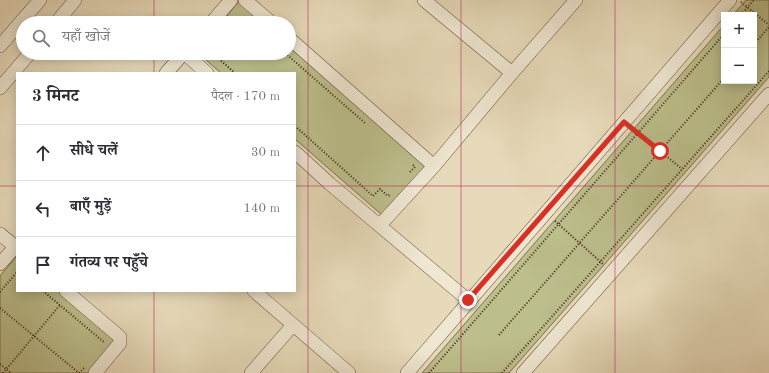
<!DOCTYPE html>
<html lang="hi">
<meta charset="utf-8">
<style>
:root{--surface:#fff;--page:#f7f7f7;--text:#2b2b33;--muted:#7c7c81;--line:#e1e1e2}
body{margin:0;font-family:"Old Standard TT","Noto Serif Devanagari",serif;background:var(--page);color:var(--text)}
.controls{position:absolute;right:12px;top:12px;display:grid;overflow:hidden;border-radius:0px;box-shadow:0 2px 10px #0003}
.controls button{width:36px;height:36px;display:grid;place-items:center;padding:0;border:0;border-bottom:1px solid var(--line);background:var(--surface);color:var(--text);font:20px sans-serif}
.stop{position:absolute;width:12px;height:12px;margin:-9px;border:3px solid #d93025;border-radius:50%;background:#fff}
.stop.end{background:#d93025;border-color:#fff;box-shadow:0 1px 4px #0008}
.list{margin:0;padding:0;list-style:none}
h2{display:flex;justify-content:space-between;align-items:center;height:52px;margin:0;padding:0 16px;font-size:17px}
h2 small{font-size:13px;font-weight:400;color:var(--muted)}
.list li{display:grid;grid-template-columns:26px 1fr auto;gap:12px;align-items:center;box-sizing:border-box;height:56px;padding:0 16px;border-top:1px solid var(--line)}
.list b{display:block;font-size:15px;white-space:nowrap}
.list em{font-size:13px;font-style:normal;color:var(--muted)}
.icon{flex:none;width:22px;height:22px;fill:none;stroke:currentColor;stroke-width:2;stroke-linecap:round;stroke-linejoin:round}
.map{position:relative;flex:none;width:769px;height:373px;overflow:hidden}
.search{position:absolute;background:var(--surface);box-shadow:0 2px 10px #0003;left:16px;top:16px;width:280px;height:44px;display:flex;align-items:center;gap:10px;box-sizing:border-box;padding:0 14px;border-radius:22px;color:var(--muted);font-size:15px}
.panel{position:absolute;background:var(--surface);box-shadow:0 2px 10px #0003;left:16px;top:72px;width:280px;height:220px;border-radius:0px}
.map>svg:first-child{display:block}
.green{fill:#bcbe8c;stroke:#7e714f}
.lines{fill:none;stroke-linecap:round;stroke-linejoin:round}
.minor-casing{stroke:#6a523c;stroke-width:14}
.path{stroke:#412412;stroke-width:2;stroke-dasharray:1 2;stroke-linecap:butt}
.minor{stroke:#efe7d2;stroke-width:13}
.route{stroke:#d93025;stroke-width:5}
.grid{fill:none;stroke:#c2185b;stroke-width:1;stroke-opacity:0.55}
</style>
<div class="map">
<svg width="769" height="373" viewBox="0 0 769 373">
<rect width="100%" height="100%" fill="#e7daba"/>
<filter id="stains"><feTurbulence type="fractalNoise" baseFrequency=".005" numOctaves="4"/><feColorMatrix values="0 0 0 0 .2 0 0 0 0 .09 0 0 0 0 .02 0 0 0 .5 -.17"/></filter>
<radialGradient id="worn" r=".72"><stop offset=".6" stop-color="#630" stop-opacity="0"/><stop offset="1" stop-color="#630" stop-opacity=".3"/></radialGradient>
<path class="green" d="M746 0H769V77L509 373H422L724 25V81H754V15H733Z
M239 1 265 23H221Z
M289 44 428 166 382 215 295 139V73H221L198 53H289Z
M17 256V291H58L115 340 88 373H0V276Z"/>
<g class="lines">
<g class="minor-casing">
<path id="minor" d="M245 0 272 23
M424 0 512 73
M56 23 75 0
M211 23 231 0
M289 38 434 166
M0 46 40 0
M184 53 207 73
M166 73 184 53
M0 88 30 53
M295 152 330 184 468 300
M380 225 434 166 512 73 576 0
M0 234 17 248
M0 264 15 247
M66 291 120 337V343L95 373
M254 291 349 373
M251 373 293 325
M407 373 730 0
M523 373 769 94"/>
</g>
<path class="path" d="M741 2 769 25
M741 15 754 0
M235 23 236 21 238 23
M248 23 249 21 251 23
M754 44 769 27
M212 53 235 73
M285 53 365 123
M295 126 373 196 380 189 388 196 390 195
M633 129 682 169
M410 172 415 167 413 165
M555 221 604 265
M43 291 105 343
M0 292 17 272
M0 308 79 373
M499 335 724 78
M0 364 11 373
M3 373 60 305
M79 373 84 368
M429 373 724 34
M502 373 769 71"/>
<use href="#minor" class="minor"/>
</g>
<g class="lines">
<path class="route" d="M468 300 624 122 660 151"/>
</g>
<path class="grid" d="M154 0V23M308 0V373M461 0V373M615 0V373M154 53V73M0 186H17M295 186H769M154 291V373"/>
<rect width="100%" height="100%" filter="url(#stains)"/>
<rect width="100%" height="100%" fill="url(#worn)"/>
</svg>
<div class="controls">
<button>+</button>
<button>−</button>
</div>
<div class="stop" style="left:660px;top:151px"></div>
<div class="stop end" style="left:468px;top:300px"></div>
<div class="search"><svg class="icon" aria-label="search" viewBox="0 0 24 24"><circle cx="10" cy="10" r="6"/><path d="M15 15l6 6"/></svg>यहाँ खोजें</div>
<section class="panel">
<h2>3 मिनट<small>पैदल · 170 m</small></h2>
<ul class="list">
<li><svg class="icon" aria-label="ahead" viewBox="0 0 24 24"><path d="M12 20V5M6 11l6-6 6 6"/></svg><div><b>सीधे चलें</b></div><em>30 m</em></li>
<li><svg class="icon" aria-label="left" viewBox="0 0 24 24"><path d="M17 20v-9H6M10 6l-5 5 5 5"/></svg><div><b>बाएँ मुड़ें</b></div><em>140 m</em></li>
<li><svg class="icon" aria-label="arrive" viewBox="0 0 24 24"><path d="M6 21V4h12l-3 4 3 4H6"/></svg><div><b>गंतव्य पर पहुँचे</b></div></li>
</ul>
</section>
</div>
